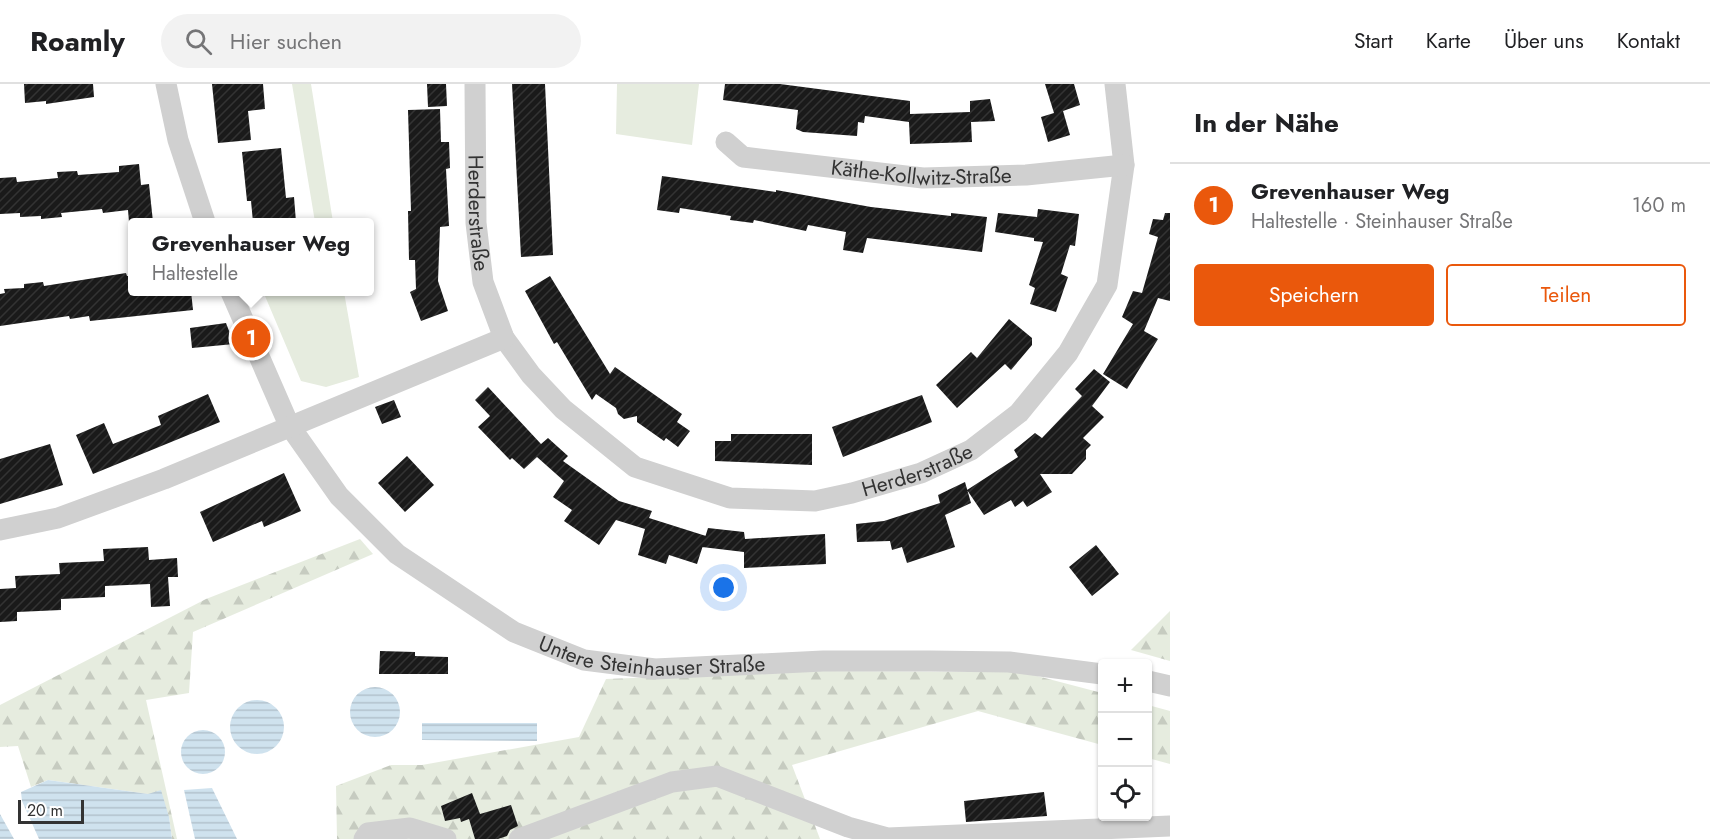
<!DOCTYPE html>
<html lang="de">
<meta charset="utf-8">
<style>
:root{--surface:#fff;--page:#f2f2f2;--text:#202124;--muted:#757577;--line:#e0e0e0;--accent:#ea580c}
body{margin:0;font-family:Jost,sans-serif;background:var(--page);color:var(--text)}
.controls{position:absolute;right:18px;bottom:18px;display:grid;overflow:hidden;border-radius:6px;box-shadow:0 2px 4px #0004}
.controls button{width:54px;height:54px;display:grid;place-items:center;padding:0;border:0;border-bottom:2px solid var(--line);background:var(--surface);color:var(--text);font:30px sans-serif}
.scale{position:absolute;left:18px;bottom:15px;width:66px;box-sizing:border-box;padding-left:6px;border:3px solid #333;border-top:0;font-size:16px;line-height:21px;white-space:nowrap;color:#333;-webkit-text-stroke:4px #fff;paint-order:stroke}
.you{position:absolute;left:724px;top:504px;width:21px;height:21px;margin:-15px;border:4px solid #fff;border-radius:50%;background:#1a73e8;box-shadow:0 0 0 9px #1a73e833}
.badge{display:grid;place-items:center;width:39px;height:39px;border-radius:50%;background:var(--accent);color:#fff;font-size:20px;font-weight:700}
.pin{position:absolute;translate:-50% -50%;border:3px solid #fff;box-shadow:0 2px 6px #0006}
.popup{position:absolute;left:128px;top:134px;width:246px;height:78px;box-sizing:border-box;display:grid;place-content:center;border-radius:6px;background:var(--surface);filter:drop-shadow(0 2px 4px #0005);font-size:20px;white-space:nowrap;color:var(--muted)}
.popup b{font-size:22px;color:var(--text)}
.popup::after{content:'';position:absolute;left:50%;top:100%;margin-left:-12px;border:12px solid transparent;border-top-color:var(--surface)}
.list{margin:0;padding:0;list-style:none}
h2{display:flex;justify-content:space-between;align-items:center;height:78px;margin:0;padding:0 24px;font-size:26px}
h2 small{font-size:20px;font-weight:400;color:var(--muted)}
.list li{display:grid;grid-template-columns:39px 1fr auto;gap:18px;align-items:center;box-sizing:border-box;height:84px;padding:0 24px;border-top:2px solid var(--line)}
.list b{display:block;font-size:22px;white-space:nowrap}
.list p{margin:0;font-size:20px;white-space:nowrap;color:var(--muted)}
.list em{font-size:20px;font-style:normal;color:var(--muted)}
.actions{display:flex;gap:12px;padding:18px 24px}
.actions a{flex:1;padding:14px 0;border:2px solid var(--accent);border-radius:6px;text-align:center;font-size:21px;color:var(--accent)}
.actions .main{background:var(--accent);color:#fff}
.icon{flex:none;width:33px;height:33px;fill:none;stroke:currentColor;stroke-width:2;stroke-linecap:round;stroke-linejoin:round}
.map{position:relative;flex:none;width:1170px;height:755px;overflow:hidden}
header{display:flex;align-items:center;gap:36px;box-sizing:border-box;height:84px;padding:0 30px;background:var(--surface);border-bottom:2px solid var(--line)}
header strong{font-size:28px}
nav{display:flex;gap:33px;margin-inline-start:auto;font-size:21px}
.search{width:420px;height:54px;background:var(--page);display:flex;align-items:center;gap:15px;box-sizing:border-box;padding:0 21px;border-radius:33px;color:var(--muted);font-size:22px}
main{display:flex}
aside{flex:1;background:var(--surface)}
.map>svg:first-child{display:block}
.forest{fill:url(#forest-firs)}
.park{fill:#e6ecdf}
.water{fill:url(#water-rules)}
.building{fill:url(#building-hatch)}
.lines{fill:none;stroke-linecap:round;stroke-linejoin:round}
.minor{stroke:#d0d0d0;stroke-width:21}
.labels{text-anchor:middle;stroke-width:6;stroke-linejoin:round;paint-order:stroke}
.street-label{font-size:21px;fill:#333;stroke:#fff}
</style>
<header>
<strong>Roamly</strong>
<div class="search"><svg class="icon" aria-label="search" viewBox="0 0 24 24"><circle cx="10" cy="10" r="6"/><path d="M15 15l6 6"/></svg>Hier suchen</div>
<nav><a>Start</a><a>Karte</a><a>Über uns</a><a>Kontakt</a></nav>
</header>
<main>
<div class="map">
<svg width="1170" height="755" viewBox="0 0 1170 755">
<defs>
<pattern id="forest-firs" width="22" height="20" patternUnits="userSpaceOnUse" patternTransform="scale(1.5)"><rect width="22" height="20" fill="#e6ecdf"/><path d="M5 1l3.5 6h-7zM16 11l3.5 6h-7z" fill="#c6cbc0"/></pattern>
<pattern id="water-rules" width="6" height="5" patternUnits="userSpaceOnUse" patternTransform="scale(1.5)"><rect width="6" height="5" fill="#cfe2ee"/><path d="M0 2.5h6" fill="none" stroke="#b2c2cd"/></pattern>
<pattern id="building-hatch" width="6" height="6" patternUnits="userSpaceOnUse" patternTransform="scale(1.5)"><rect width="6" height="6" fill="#1a1a1a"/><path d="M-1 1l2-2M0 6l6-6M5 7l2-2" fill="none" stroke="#333"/></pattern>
</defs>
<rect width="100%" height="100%" fill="#fff"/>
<path class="forest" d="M360 455 373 470 193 548 189 609 146 616 177 755H172L169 733 148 710 48 696 31 703 18 662 0 663V621L206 515Z
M1170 527V577L1131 566Z
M820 587 1022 588 1102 609V661L978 627 792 681 820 755H337L336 702 391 681H422L579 653 606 595Z
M1148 621 1170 627V680L1148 674Z"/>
<path class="park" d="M292 0H311L333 138H315Z
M617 0H699L692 61 616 50Z
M286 208H344L359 293 326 303 301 297 265 212Z"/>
<path class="water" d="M350 628a25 25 0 1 1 50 0a25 25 0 1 1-50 0Z
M230 643a27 27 0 1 1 54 0a27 27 0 1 1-54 0Z
M422 639H537V657L422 656Z
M181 668a22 22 0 1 1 44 0a22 22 0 1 1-44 0Z
M48 696 148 710 161 706 169 733 172 755H39L22 717 21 708Z
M212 704 237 755H195L184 706Z
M0 730 14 755H0Z"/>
<path class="building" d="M24 0H93L94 13 46 20V17L25 19Z
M212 0H263L265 25 248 27 251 56 218 59Z
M427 0H446L447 22 428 23Z
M512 0H545L553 171 521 173Z
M725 0H780L910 17V30L970 28V17L990 15 995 37 971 38 972 58 910 60 909 38 865 32 864 39 858 38 857 52 803 48 796 45 798 26 723 16Z
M1045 0H1074L1080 21 1063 27 1070 51 1048 58 1041 33 1054 29Z
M440 25 441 58H449L450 84 446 85 449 142 440 143 438 197 448 227 421 237 410 208 416 205 415 176H409L408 127H411L408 26Z
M281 64 286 114 294 113 296 138H253L251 117H247L242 68Z
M139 80 141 101 149 100 153 138H129L128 126 103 129 102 125 61 129 62 133 41 135V132L20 133V129L0 130V94L16 93 17 98 58 94 57 88 77 87 78 91 119 88V82Z
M662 92 776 108V106L871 123 951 132V129L987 133 982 168 867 154 863 169 843 166 846 148 808 141 806 147 754 136 753 139 730 136 731 132 680 124 679 129 657 126Z
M1038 125 1079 130 1075 162 1070 161 1061 190 1068 193 1056 228 1030 220 1035 204 1029 201 1043 158 1034 157V154L995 148 998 129 1037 133Z
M1165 129H1170V217L1158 214 1144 247 1158 255 1127 305 1103 290 1133 240 1122 233 1133 207 1142 209 1158 153 1149 150 1153 135 1163 136Z
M126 189 127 192H132V207H191L193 226 90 237 89 232 70 235 69 232 0 242V210L5 209 4 205 24 204V200L43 198 44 202Z
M550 192 610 290 615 283 682 330 677 338 690 347 678 363 666 354 664 357 637 338V332L624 335 618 330 616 324 596 310 592 316 557 258 554 260 525 207Z
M1009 235 1032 254V261L1011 286 1005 280 957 324 936 301 971 268 977 274Z
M226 239 234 260 192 264 190 244Z
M1094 285 1110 298 1092 322 1104 333 1083 354 1091 361 1086 366V375L1072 390H1040L1052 408 1027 423 1023 417 1015 423 1011 416 984 431 967 406 1018 373 1014 366 1035 349 1042 354 1082 312 1075 305Z
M488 303 541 360 548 354 568 372 563 377 619 417 652 427 649 434 706 452 697 480 669 471 666 480 638 471 645 445 616 436 599 461 564 437 572 426 553 413 564 397 537 373 524 385 512 374 510 376 478 343 490 332 475 316Z
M208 310 220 338 93 390 76 351 104 339 113 360 161 341 158 332Z
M922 311 932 338 843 373 832 343Z
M394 316 401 333 382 340 375 323Z
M731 350H812V381L715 377V357H731Z
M50 360 63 401 0 420V375Z
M407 372 434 401 405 428 378 399Z
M284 389 301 427 264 443 262 437 213 458 200 428Z
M965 398 971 419 945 431 955 463 907 479 902 463 892 466 890 457 857 458 856 440 884 437 940 419 938 411Z
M708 444 744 448 745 455 825 450 826 480 744 484V468L702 463Z
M1096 461 1119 490 1092 512 1069 483Z
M148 463 149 476 177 474 178 493H168L170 522 151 523 150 500 105 502V513L61 515V526L17 528V537L0 538V505L16 504 15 492 60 490 59 479 104 477 103 465Z
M380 567 415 568V572L448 573V590H379Z
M1044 708 1047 732 966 738 964 717Z
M472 709 480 730 511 721 518 742 510 746 507 752 498 755H475L469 735 461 738 460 734 445 737 441 722Z"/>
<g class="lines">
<g class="minor">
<path d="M166 0 178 56 205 138"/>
<path id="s1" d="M475 0 476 139 483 198 504 254 531 291 563 325 635 383 730 414 815 417 852 409 921 389 971 366 1019 329 1068 269 1107 201 1124 81 1115 0"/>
<path id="s2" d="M726 58 743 73 923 94 1026 91 1124 81"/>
<path id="s3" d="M231 208 289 341 339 412 397 470 514 548 584 576 655 585 823 577H931L1009 578 1102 590"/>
<path d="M0 446 58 434 164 395 504 254"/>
<path d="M1148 597 1170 602"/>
<path d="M364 755 368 749 410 744 446 755"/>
<path d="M519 755 672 698 717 692 848 743 888 754 1170 742"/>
</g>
</g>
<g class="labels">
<g class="street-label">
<text dy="7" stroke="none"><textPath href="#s2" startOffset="202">Käthe-Kollwitz-Straße</textPath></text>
<text dy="7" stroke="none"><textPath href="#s1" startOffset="129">Herderstraße</textPath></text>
<text dy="7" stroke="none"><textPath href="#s1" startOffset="735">Herderstraße</textPath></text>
<text dy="7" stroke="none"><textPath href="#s3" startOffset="597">Untere Steinhauser Straße</textPath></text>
</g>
</g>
</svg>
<div class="controls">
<button>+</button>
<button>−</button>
<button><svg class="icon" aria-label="locate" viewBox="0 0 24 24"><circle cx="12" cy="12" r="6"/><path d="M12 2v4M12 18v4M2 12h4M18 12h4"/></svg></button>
</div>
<div class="scale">20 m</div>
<div class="you"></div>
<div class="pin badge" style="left:251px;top:254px">1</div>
<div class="popup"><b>Grevenhauser Weg</b>Haltestelle</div>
</div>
<aside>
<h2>In der Nähe<small></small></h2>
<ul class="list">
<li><span class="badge">1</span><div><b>Grevenhauser Weg</b><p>Haltestelle · Steinhauser Straße</p></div><em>160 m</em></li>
</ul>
<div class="actions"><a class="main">Speichern</a><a>Teilen</a></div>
</aside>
</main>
